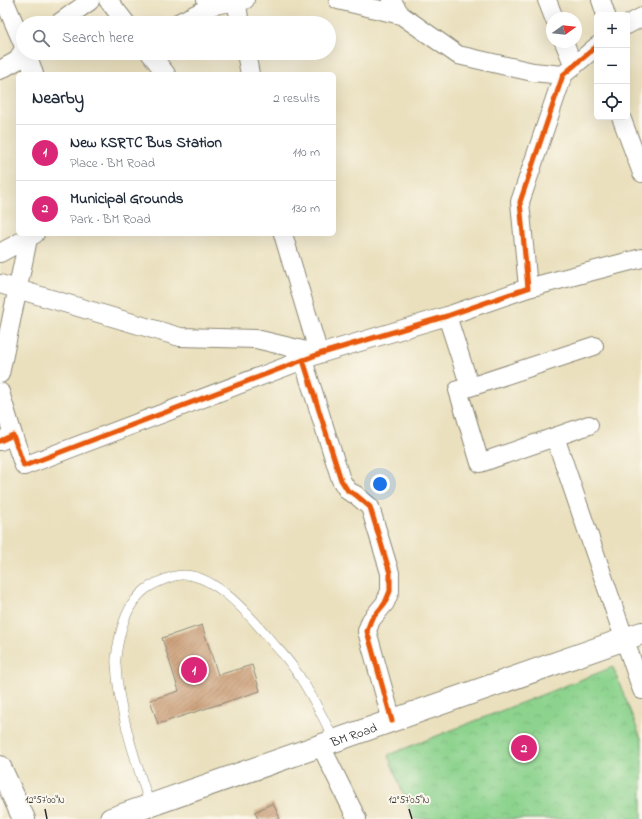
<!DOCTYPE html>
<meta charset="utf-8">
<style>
:root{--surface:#fff;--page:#f6f6f7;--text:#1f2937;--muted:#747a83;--line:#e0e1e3;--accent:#db2777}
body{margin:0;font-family:"Indie Flower",sans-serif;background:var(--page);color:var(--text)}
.controls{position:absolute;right:12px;top:12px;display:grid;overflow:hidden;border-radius:6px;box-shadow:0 4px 16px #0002}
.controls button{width:36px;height:36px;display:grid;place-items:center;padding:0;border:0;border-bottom:1px solid var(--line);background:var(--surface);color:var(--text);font:20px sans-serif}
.compass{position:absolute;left:546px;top:12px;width:36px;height:36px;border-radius:50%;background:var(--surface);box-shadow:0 4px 16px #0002;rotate:75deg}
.you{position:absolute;left:380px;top:484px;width:14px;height:14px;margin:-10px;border:3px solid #fff;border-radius:50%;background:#1a73e8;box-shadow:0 0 0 6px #1a73e833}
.badge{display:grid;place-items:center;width:26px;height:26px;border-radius:50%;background:var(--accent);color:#fff;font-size:13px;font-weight:700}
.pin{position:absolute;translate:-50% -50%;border:2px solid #fff;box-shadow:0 1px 4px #0006}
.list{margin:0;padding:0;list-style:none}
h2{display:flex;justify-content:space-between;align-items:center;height:52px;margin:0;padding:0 16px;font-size:17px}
h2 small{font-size:13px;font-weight:400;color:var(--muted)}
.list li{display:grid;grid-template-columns:26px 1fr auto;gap:12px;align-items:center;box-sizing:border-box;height:56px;padding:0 16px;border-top:1px solid var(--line)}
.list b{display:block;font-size:15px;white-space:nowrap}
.list p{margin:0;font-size:13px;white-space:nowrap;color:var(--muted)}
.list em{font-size:13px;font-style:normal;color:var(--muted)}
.icon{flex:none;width:22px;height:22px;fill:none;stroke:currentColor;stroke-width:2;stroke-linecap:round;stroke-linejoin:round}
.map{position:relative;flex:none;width:642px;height:819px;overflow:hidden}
.search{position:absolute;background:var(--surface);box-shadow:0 4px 16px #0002;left:16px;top:16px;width:320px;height:44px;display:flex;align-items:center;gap:10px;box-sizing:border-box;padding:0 14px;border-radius:22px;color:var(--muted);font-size:15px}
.panel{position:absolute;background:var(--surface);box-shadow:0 4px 16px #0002;left:16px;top:72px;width:320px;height:164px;border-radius:6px}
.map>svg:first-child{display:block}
.park{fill:url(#park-crowns);stroke:#5c7f5c}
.building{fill:url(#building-hatch)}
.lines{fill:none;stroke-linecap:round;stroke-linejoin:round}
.service-casing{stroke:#8a8674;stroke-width:10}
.minor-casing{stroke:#8a8674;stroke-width:20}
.secondary-casing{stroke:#8a8674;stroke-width:24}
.primary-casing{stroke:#8a8674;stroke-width:24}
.service{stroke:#fff;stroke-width:9}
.minor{stroke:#fff;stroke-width:18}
.secondary{stroke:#fff;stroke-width:22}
.primary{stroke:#fff;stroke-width:22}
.cycleway-casing{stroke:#fbf7ec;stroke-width:8}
.cycleway{stroke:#e8590c;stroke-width:5}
.ticks{fill:none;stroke:#2b2b2b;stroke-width:1.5}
.labels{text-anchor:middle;stroke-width:4;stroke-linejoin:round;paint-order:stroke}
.street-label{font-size:13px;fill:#2b2b2b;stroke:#fbf7ec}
.ticks-label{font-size:10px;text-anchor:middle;fill:#2b2b2b;stroke:#fbf7ec;stroke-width:4;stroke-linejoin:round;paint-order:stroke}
</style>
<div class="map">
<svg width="642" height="819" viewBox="0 0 642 819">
<defs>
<pattern id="park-crowns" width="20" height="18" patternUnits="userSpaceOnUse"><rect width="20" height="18" fill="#8dd38e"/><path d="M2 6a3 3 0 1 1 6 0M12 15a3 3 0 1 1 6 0" fill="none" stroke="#7ab57b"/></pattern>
<pattern id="building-hatch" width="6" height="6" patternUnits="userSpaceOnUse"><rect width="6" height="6" fill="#ca9c74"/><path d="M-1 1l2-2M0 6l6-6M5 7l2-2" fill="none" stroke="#a47f5f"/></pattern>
</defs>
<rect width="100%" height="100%" fill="#fbf7ec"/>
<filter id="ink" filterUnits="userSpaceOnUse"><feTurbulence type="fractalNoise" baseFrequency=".025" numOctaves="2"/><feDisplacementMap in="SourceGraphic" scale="8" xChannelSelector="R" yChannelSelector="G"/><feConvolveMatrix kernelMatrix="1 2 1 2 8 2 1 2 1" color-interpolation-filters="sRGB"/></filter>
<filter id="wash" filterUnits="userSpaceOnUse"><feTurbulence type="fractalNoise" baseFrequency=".012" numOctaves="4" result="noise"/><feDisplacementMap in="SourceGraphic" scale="16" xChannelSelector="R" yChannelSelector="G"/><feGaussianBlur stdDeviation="0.9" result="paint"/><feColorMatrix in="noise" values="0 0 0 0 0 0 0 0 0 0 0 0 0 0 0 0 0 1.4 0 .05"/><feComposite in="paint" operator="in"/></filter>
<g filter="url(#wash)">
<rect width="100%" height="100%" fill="#eae0be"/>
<path class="park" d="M613 667 642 741V819H413L388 755Z"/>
<g id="blocks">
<path class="building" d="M202 625 218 675 252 665 260 691 158 724 150 700 179 691 162 638Z
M273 803 280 819H258L255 812Z"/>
</g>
</g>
<g filter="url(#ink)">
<use href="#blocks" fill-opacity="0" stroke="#8a8674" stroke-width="1"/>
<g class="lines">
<g class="service-casing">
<path id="service" d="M150 805C136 762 118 710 116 664 115 660 117 654 117 650 121 627 127 603 146 589 154 583 173 575 183 575 216 574 253 619 272 642 279 650 287 658 293 667 310 690 322 716 335 741"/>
</g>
<g class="minor-casing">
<path id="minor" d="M108 0 126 23
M206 0 214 5 245 0
M236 0 240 23
M338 0 401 15
M391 0 401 15 458 55 533 72 563 75
M547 0 554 18
M601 0 606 15
M5 2 23 44
M59 23 90 1 89 0
M178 23 214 5
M627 25 642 17
M564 42 574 66
M27 53 34 74
M150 53 166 74
M246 53 250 74
M0 70 18 60 23 50
M621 117 642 173
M283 234 319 354
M0 253 35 234
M0 284 180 337 256 339 319 354
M528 288 642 258
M447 316 470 387 594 346
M303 360 341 480 348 491 356 495 370 507 390 573V591L385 603 371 620 367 631 392 721
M0 374 29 234
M470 387 458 390 480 463 589 425
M0 392 13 435
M555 437 642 690
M0 441 13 435 24 466 319 354 447 316 528 288 520 202 563 75 597 46
M321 746 357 819"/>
</g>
<g class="secondary-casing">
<path id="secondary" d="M0 767 24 819"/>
</g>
<g class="primary-casing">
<g id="primary">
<path id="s1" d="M111 819 642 633"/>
</g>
</g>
<use href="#service" class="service"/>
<use href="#minor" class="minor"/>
<use href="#secondary" class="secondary"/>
<use href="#primary" class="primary"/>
<g class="cycleway-casing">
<path id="cycleway" d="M303 360 341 480 348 491 356 495 370 507 390 573V591L385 603 371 620 367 631 392 721
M0 441 13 435 24 466 319 354 447 316 528 288 520 202 563 75 597 46"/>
</g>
<use href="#cycleway" class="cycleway"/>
</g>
</g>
<path class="ticks" d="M45 809 47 819M409 809 412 819"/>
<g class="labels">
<g class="street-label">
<text dy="5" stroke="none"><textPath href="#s1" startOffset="257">BM Road</textPath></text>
</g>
</g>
<g class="ticks-label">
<text x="45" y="803">12°57'00"N</text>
<text x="409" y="803">12°57'05"N</text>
</g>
</svg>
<div class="controls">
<button>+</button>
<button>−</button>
<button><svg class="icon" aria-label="locate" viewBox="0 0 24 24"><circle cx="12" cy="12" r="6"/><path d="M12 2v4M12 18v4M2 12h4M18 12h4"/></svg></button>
</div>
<svg class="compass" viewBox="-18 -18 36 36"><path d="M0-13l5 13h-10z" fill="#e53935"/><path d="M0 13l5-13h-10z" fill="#747a83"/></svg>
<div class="you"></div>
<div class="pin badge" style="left:194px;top:670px">1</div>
<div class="pin badge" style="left:524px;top:748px">2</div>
<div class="search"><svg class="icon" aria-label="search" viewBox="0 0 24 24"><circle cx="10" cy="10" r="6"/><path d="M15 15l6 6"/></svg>Search here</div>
<section class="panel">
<h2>Nearby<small>2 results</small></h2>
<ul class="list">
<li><span class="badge">1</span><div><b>New KSRTC Bus Station</b><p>Place · BM Road</p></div><em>110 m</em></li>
<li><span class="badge">2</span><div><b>Municipal Grounds</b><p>Park · BM Road</p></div><em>130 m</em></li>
</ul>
</section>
</div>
